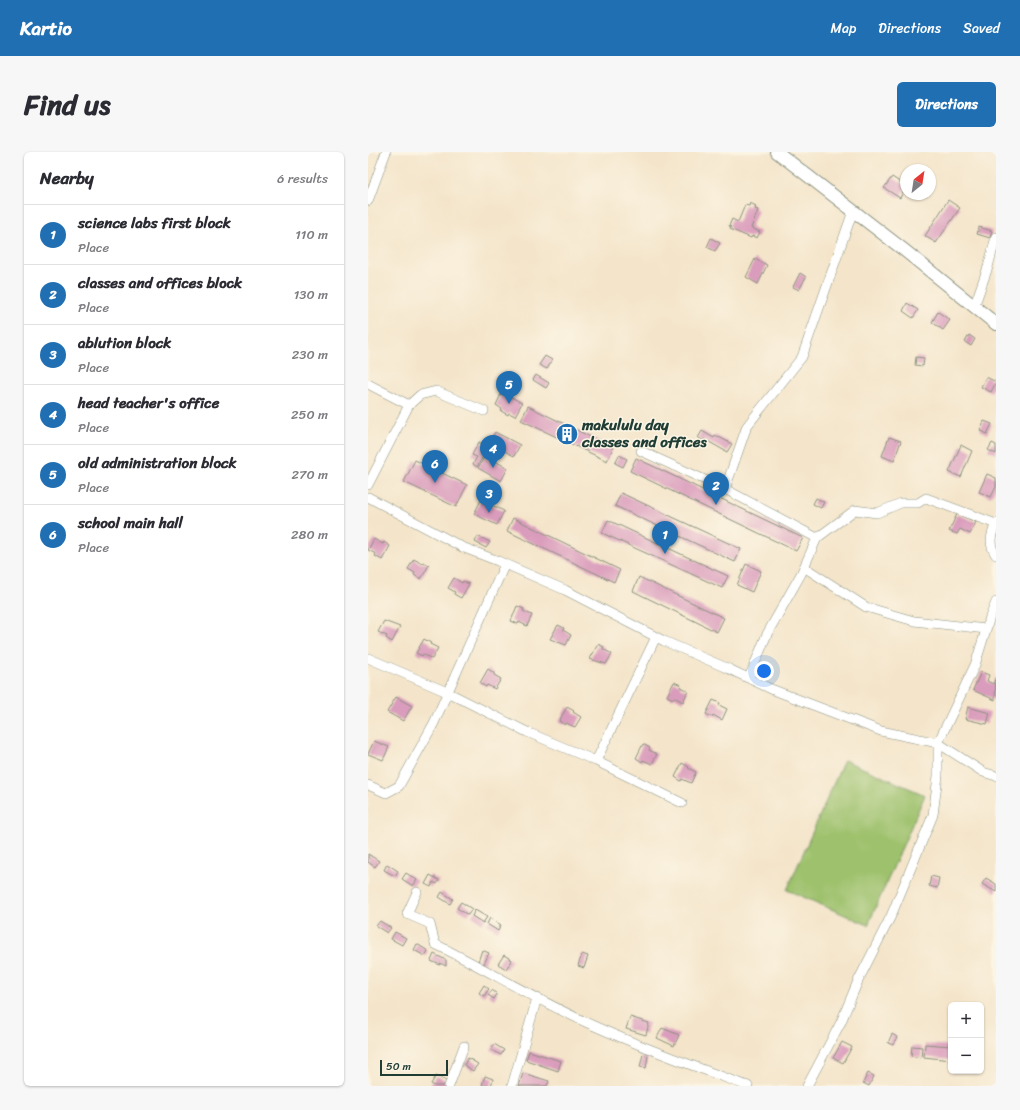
<!DOCTYPE html>
<meta charset="utf-8">
<style>
:root{--surface:#fff;--page:#f7f7f7;--text:#2b2b33;--muted:#7c7c81;--line:#e1e1e2;--accent:#1f6fb2}
body{margin:0;font-family:Sriracha,sans-serif;background:var(--page);color:var(--text)}
.controls{position:absolute;right:12px;bottom:12px;display:grid;overflow:hidden;border-radius:6px;box-shadow:0 1px 3px #0004}
.controls button{width:36px;height:36px;display:grid;place-items:center;padding:0;border:0;border-bottom:1px solid var(--line);background:var(--surface);color:var(--text);font:20px sans-serif}
.compass{position:absolute;left:532px;top:12px;width:36px;height:36px;border-radius:50%;background:var(--surface);box-shadow:0 1px 3px #0004;rotate:30deg}
.scale{position:absolute;left:12px;bottom:10px;width:68px;box-sizing:border-box;padding-left:4px;border:2px solid #1f3d34;border-top:0;font-size:11px;line-height:14px;white-space:nowrap;color:#1f3d34;-webkit-text-stroke:3px #fcf5e5;paint-order:stroke}
.you{position:absolute;left:396px;top:519px;width:14px;height:14px;margin:-10px;border:3px solid #fff;border-radius:50%;background:#1a73e8;box-shadow:0 0 0 6px #1a73e833}
.badge{display:grid;place-items:center;width:26px;height:26px;border-radius:50%;background:var(--accent);color:#fff;font-size:13px;font-weight:700}
.pin{position:absolute;translate:-50% -33px;filter:drop-shadow(0 1px 2px #0008)}
.pin::after{content:'';position:absolute;top:21px;width:14px;height:12px;background:inherit;clip-path:polygon(0 0,100% 0,50% 100%)}
.list{margin:0;padding:0;list-style:none}
h2{display:flex;justify-content:space-between;align-items:center;height:52px;margin:0;padding:0 16px;font-size:17px}
h2 small{font-size:13px;font-weight:400;color:var(--muted)}
.list li{display:grid;grid-template-columns:26px 1fr auto;gap:12px;align-items:center;box-sizing:border-box;height:60px;padding:0 16px;border-top:1px solid var(--line)}
.list b{display:block;font-size:15px;white-space:nowrap}
.list p{margin:0;font-size:13px;white-space:nowrap;color:var(--muted)}
.list em{font-size:13px;font-style:normal;color:var(--muted)}
.map{position:relative;flex:none;width:628px;height:934px;overflow:hidden;border-radius:6px}
header{display:flex;align-items:center;gap:24px;box-sizing:border-box;height:56px;padding:0 20px;background:var(--accent);color:#fff}
header strong{font-size:19px}
nav{display:flex;gap:22px;margin-inline-start:auto;font-size:14px}
.intro{display:flex;align-items:center;justify-content:space-between;box-sizing:border-box;height:96px;padding:0 24px}
h1{margin:0;font-size:28px}
.button{padding:10px 18px;border-radius:6px;background:var(--accent);color:#fff;font-size:14px;font-weight:700}
main{display:flex;gap:24px;padding:0 24px}
aside{flex:1;background:var(--surface);border-radius:6px;box-shadow:0 1px 3px #0004}
.map>svg:first-child{display:block}
.green{fill:#9dc16c;stroke:#5e7f50}
.building{fill:#da9cbc}
.lines{fill:none;stroke-linecap:round;stroke-linejoin:round}
.minor-casing{stroke:#8a917f;stroke-width:10}
.tertiary-casing{stroke:#8a917f;stroke-width:14}
.minor{stroke:#fff;stroke-width:9}
.tertiary{stroke:#fff;stroke-width:12}
.labels{text-anchor:middle;stroke-width:3;stroke-linejoin:round;paint-order:stroke}
.poi-label{font-size:15px;font-weight:bold;fill:#1f3d34;stroke:#fcf5e5;text-anchor:start}
</style>
<header>
<strong>Kartio</strong>
<nav><a>Map</a><a>Directions</a><a>Saved</a></nav>
</header>
<div class="intro"><h1>Find us</h1><a class="button">Directions</a></div>
<main>
<aside>
<h2>Nearby<small>6 results</small></h2>
<ul class="list">
<li><span class="badge">1</span><div><b>science labs first block</b><p>Place</p></div><em>110 m</em></li>
<li><span class="badge">2</span><div><b>classes and offices block</b><p>Place</p></div><em>130 m</em></li>
<li><span class="badge">3</span><div><b>ablution block</b><p>Place</p></div><em>230 m</em></li>
<li><span class="badge">4</span><div><b>head teacher's office</b><p>Place</p></div><em>250 m</em></li>
<li><span class="badge">5</span><div><b>old administration block</b><p>Place</p></div><em>270 m</em></li>
<li><span class="badge">6</span><div><b>school main hall</b><p>Place</p></div><em>280 m</em></li>
</ul>
</aside>
<div class="map">
<svg width="628" height="934" viewBox="0 0 628 934">
<rect width="100%" height="100%" fill="#fcf5e5"/>
<filter id="ink" filterUnits="userSpaceOnUse"><feTurbulence type="fractalNoise" baseFrequency=".025" numOctaves="2"/><feDisplacementMap in="SourceGraphic" scale="8" xChannelSelector="R" yChannelSelector="G"/><feConvolveMatrix kernelMatrix="1 2 1 2 8 2 1 2 1" color-interpolation-filters="sRGB"/></filter>
<filter id="wash" filterUnits="userSpaceOnUse"><feTurbulence type="fractalNoise" baseFrequency=".012" numOctaves="4" result="noise"/><feDisplacementMap in="SourceGraphic" scale="16" xChannelSelector="R" yChannelSelector="G"/><feGaussianBlur stdDeviation="0.9" result="paint"/><feColorMatrix in="noise" values="0 0 0 0 0 0 0 0 0 0 0 0 0 0 0 0 0 1.4 0 .05"/><feComposite in="paint" operator="in"/></filter>
<g filter="url(#wash)">
<rect width="100%" height="100%" fill="#f4e5ca"/>
<path class="green" d="M476 608 557 643 500 773 419 738Z"/>
<g id="blocks">
<path class="building" d="M524 25 538 34 532 46 516 36Z
M580 48 592 56 568 91 557 84Z
M382 51 388 54 387 57 390 58 383 76 392 80 389 86 384 84 383 86 362 77 363 75 361 74 364 67 370 70 377 53 381 54Z
M611 75 624 79 622 86 609 82Z
M343 86 352 91 347 99 339 95Z
M387 107 399 113 390 132 378 125Z
M432 121 438 125 431 138 425 135Z
M539 151 550 158 545 166 535 159Z
M570 160 582 168 575 178 564 170Z
M601 183 607 187 603 194 597 190Z
M177 204 184 208 179 217 171 213Z
M548 205 556 206 555 214 547 213Z
M168 223 181 231 178 236 165 228Z
M618 225 628 230 623 240 613 235Z
M134 240 154 251 147 264 141 261 140 263 133 259 134 257 128 253Z
M160 254 245 296 239 309 153 268Z
M616 269 624 272 619 282 612 278Z
M334 279 346 286 347 283 364 292 359 300 336 287V289L330 286Z
M127 280 152 293 146 304 121 291Z
M521 285 533 289 526 309 514 304Z
M111 290 120 295 109 315 105 312 109 305 104 303Z
M624 291 628 293V302L620 298Z
M593 293 604 299 593 325 581 320Z
M251 303 259 307 255 315 247 311Z
M117 304 140 316 133 329 110 316Z
M268 306 435 386 428 399 262 319Z
M47 308 99 333 88 355 36 330Z
M619 322 628 326V335L623 345 611 340Z
M253 341 373 397 367 410 247 354Z
M448 346 456 350 453 356 445 352Z
M113 348 136 359 129 373 106 362Z
M589 362 608 370 602 382 592 377 589 382 581 379Z
M145 366 252 418 246 430 139 379Z
M240 368 360 424 354 436 234 381Z
M110 384 122 390 118 396 107 390Z
M6 387 15 392 16 390 22 394 14 408 7 404 8 402 0 398Z
M46 407 54 412 55 410 61 413 53 427 46 423 47 421 40 417Z
M378 412 393 419 384 440 369 433Z
M271 425 356 466 349 480 265 439Z
M86 426 94 431 95 429 101 432 93 446 86 442 87 440 80 436Z
M149 454 156 457 155 459 164 463 159 474 151 470 150 472 143 469Z
M16 469 32 475 24 490 18 486 19 484 10 480Z
M190 473 196 476 195 478 203 483 198 493 182 487Z
M56 487 63 491 62 492 70 496 64 507 55 502 54 504 48 501Z
M230 492 236 495 235 497 244 502 238 512 222 507Z
M120 517 126 521V523L133 527 127 537 119 533 118 535 112 531Z
M613 520 621 523 619 529 625 532 628 525 627 548 605 538Z
M306 530 313 533 312 535 320 539 315 550 306 545 305 547 299 544Z
M28 545 44 554 35 569 19 560Z
M345 548 352 551 351 553 359 557 354 568 345 563 344 565 338 562Z
M199 555 206 559 205 560 213 565 207 575 198 571 197 573 191 569Z
M600 555 622 561 619 572 597 567Z
M6 589 21 595 15 608 0 602Z
M275 592 282 596 281 598 289 602 284 612 275 608 274 610 268 606Z
M314 611 321 615 320 616 328 620 323 631 314 627 313 629 307 625Z
M0 702 11 709 7 715 0 710Z
M19 712 30 719 27 724 16 718Z
M38 721 49 728 45 734 34 727Z
M62 723 71 728 69 732 65 730 63 735 57 732Z
M563 724 571 726 569 736 561 734Z
M618 726 628 732V740L614 732Z
M74 740 85 747 82 752 71 745Z
M93 750 104 757 100 763 89 756Z
M107 758 119 765 115 771 104 764Z
M122 766 133 773 130 779 119 772Z
M12 769 23 776 19 781 8 774Z
M27 780 38 786 34 793 23 787Z
M49 792 60 799 57 804 46 798Z
M114 798 121 801 116 812 110 810Z
M66 802 78 808V814L72 811V813L63 809Z
M214 802 220 804 216 816 210 814Z
M136 803 144 808 138 817 130 812Z
M116 833 121 837 116 844 111 841Z
M124 838 129 842 126 847 120 843Z
M262 865 281 871 278 883 258 877Z
M294 876 311 883 306 894 289 886Z
M524 882 529 885 525 893 520 891Z
M474 890 484 895 475 911 465 906Z
M126 892 136 898 133 903 123 898Z
M557 892 583 894V908L556 905Z
M544 894 554 895 553 906 543 904Z
M161 899 193 909 190 919 158 908Z
M275 902 280 904 278 916 272 915Z
M100 906 110 912 105 919 96 913Z
M155 921 181 929 179 934H151Z
M500 921 506 924 501 934 495 931Z
M68 924 79 929 76 934H67L63 932Z
M117 924 125 927 123 934 114 933Z"/>
</g>
</g>
<g filter="url(#ink)">
<use href="#blocks" fill-opacity="0" stroke="#8a917f" stroke-width="1"/>
<g class="lines">
<g class="minor-casing">
<path id="minor" d="M0 49 18 0
M606 155 620 115 628 85
M0 232 41 253 0 333
M41 253 52 243 68 239 116 259
M273 299 357 337 379 274 434 205 485 59
M357 337 449 386 487 358 509 361 533 351H550L558 346 628 372
M0 345 94 395 130 409 197 438 296 489 361 517 403 537 513 579 570 591 615 620 628 624
M628 371C623 383 620 392 628 403
M436 415 498 455 546 469 618 477
M0 506 79 540 159 580 228 609 288 485
M381 526 399 482 433 422 449 386
M228 609 314 651
M0 633 18 641 31 634 66 571 137 412
M49 740 39 762 62 772 67 792C120 818 170 849 224 873 275 896 328 915 380 934
M81 934 96 894
M144 934 169 846
M439 934 473 870 490 829 523 764 565 663 570 624V591L607 513 622 465 628 450"/>
</g>
<g class="tertiary-casing">
<path id="tertiary" d="M409 0 536 98 628 172"/>
</g>
<use href="#minor" class="minor"/>
<use href="#tertiary" class="tertiary"/>
</g>
</g>
<defs>
<g id="building-disc" transform="scale(1.15)"><circle r="9.5" fill="#1f6fb2" stroke="#fcf5e5"/><path d="M-4-6H4V6H1V3H-1V6H-4ZM-2.5-4.3h1.7v1.8h-1.7ZM.8-4.3h1.7v1.8H.8ZM-2.5-1h1.7V.8h-1.7ZM.8-1h1.7V.8H.8Z" fill="#fff"/></g>
</defs>
<g fill-rule="evenodd">
<use href="#building-disc" x="199" y="282"/>
</g>
<g class="labels">
<g class="poi-label">
<text x="214" y="278">makululu day<tspan x="214" dy="17">classes and offices</tspan></text>
</g>
</g>
</svg>
<div class="controls">
<button>+</button>
<button>−</button>
</div>
<svg class="compass" viewBox="-18 -18 36 36"><path d="M0-13l5 13h-10z" fill="#e53935"/><path d="M0 13l5-13h-10z" fill="#7c7c81"/></svg>
<div class="scale">50 m</div>
<div class="you"></div>
<div class="pin badge" style="left:297px;top:402px">1</div>
<div class="pin badge" style="left:348px;top:353px">2</div>
<div class="pin badge" style="left:121px;top:361px">3</div>
<div class="pin badge" style="left:125px;top:316px">4</div>
<div class="pin badge" style="left:141px;top:252px">5</div>
<div class="pin badge" style="left:67px;top:331px">6</div>
</div>
</main>
